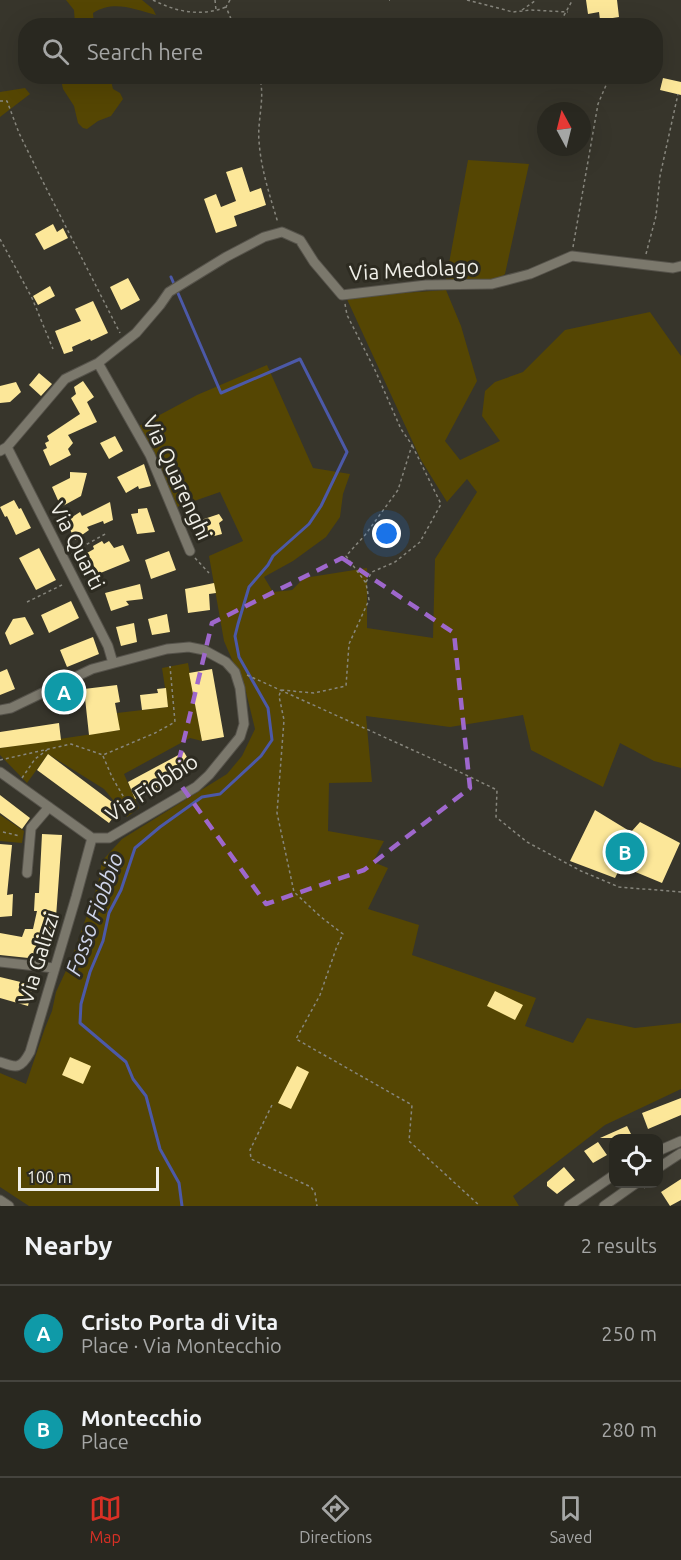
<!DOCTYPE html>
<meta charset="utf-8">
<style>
:root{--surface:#292820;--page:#35342d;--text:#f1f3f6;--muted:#a5a6a5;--line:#45443e;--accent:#d93025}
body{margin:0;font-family:Ubuntu,sans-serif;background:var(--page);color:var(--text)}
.controls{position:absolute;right:18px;bottom:18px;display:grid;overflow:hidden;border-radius:12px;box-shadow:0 6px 24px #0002}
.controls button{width:54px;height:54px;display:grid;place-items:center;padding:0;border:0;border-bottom:2px solid var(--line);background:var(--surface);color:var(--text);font:30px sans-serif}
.compass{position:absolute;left:537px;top:102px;width:54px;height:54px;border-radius:50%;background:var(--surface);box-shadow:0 6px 24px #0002;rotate:353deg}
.scale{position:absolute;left:18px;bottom:15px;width:141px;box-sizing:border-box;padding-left:6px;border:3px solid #f1f0e9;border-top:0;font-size:16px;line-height:21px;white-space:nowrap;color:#f1f0e9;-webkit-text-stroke:4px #2d2b21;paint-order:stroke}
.you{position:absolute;left:387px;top:534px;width:21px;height:21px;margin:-15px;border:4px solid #fff;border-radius:50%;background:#1a73e8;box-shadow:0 0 0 9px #1a73e833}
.badge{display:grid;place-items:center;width:39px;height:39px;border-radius:50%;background:var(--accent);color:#fff;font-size:20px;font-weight:700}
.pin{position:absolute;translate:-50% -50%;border:3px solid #fff;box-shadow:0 2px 6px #0006}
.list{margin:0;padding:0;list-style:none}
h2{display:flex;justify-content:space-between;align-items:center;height:78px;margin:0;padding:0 24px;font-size:26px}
h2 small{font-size:20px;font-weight:400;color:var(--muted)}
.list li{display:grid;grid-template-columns:39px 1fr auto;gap:18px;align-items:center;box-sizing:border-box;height:96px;padding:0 24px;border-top:2px solid var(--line)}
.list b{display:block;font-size:22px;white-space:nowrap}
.list p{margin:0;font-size:20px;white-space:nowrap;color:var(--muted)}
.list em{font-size:20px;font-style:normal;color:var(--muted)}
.icon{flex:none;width:33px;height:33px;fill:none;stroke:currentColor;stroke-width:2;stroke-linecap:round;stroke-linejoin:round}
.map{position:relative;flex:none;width:681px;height:1206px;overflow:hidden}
.search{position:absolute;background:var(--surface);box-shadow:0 6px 24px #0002;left:18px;right:18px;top:18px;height:66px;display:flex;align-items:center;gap:15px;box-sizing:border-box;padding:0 21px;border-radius:24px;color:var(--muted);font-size:22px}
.sheet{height:270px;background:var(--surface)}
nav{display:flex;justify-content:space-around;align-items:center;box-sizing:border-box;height:84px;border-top:2px solid var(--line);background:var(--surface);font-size:16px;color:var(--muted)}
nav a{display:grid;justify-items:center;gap:3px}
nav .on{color:var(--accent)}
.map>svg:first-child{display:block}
.green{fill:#554603}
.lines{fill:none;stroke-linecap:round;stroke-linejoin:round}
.stream{stroke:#4c59a8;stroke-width:3}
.building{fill:#fce799}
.minor-casing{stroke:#56534b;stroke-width:11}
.path{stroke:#87867d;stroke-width:1.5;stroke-dasharray:3 3;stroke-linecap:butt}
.minor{stroke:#7b786c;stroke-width:9}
.marked{fill:none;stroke:#9e67cc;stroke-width:4.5;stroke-dasharray:12 8;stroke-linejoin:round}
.labels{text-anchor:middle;stroke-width:6;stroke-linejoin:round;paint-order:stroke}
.street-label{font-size:21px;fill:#f1f0e9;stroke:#2d2b21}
.water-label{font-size:22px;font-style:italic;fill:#cfd5eb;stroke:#2d2b21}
</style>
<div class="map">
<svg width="681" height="1206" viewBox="0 0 681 1206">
<rect width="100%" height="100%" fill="#37352b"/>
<path class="green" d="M66 0H142L153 9 156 15C133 9 114 0 93 13L94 25H75L74 10Z
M63 77H110L113 89 120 93 123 99 111 116 98 121 87 129 83 128 78 123 74 106 63 89 61 80Z
M25 88 30 94 0 117V92Z
M468 160 529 164 505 274 492 284 445 285Z
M446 290 461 326 477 381 445 441 460 460 500 441 482 416 485 391 495 382 523 372 565 330 650 312 681 356V768L654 761 620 743 603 787 531 750 523 715 450 727 366 716 372 782 329 783 328 831 384 841 373 862 388 868 368 909 419 925 412 955 536 998 525 1026 573 1043 587 1018 635 1028 681 1023V1089L605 1125 513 1196 519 1206H29L0 1187V1073L26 1084 45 1028 52 1011 56 992 71 960 98 884 102 861 122 839 227 774 242 756 255 729 246 692 224 641 209 556 243 541 220 492 177 507 139 426 197 395 267 365 313 468 350 474 343 494 340 517 326 537 293 561 264 577 273 592 292 590 304 578 367 568V628L433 638 435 559 477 492 467 479 447 502 421 460 346 297Z
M188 663 202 741 190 738 124 774 139 808 127 817 104 789 48 754 27 783 0 755V748L119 730 117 713 168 707 162 668Z
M0 815 24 831 22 843 0 841Z"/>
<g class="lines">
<path class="stream" d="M171 277 221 393 300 359 347 452 321 506 309 524 273 556 268 565 249 587 238 624 235 636 239 657 268 708 272 740 261 756 220 794 202 797 160 827 135 848 121 890 109 913 103 941 90 972 81 1004 80 1023 126 1062 133 1079 146 1096 160 1149 179 1183 182 1206"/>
</g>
<path class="building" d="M586 0H617L619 17 600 20 599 12 588 14Z
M663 78 681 82V95L660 90Z
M242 167 250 192 261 188 266 205 234 216 237 226 216 233 204 199 216 194 221 207 236 201 226 172Z
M53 224 57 232 63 228 68 238 44 250 35 234Z
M128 278 140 300 121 310 110 287Z
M50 286 55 296 38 305 33 296Z
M93 301 108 333 91 341 90 339 72 347 73 351 64 354 55 331 81 321 75 309Z
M39 373 52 384 41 396 29 385Z
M83 381 94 397 87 402 97 422 68 435 73 443 68 449 71 455 50 466 43 450 47 448 45 443 49 441 47 436 80 414 71 398 76 394 74 387Z
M16 382 21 392 10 402 0 403V386Z
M115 436 123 451 109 459 100 443Z
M144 464 151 486 139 489 138 486 126 493 117 477Z
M70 472 87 473 81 496 61 507 52 487 70 478Z
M14 500 19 509 21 508 31 528 16 535 7 516 5 517 0 507Z
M110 502 113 520 104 524 103 521 87 527 89 530 75 540 66 521 80 512 82 516Z
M147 508 155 532 137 534 131 514 138 513V509Z
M219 514 223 520 219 523 222 534 203 539 198 521Z
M102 541 104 544 109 541 114 548 123 545 130 561 98 574 87 553 94 549 93 546Z
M39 548 56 580 36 590 19 558Z
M169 551 176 570 151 579 145 560Z
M214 583 216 593 209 594 210 610 188 613 185 589Z
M140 584 143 599 126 601 129 605 111 611 105 593Z
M71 601 79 618 49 633 41 615Z
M167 614 170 632 152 635 148 619Z
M25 617 34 634 10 645 5 633 13 619Z
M134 623 137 642 121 646 116 627Z
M93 637 99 654 67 667 60 650Z
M7 669 15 689 0 695V672Z
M212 669 224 737 202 741 189 673Z
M117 685 120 702 115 703 120 730 89 735 84 689Z
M166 688 168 707 142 710 140 695 158 693 157 689Z
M59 723 61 740 0 748V732Z
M184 752 194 769 135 799 128 782Z
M48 754 120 808 109 823 37 770Z
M0 795 30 818 22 829 0 813Z
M595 810 631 832 640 822 680 843 662 883 621 866 615 878 570 861Z
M42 834 62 835 56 917 38 959 0 955V933L22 937 25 929H33L37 911H34L35 893H39Z
M0 844 12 845 7 895 13 894 12 916 0 917Z
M0 977 33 985 28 1006 0 998Z
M495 991 523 1005 515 1020 487 1006Z
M70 1057 91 1066 83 1084 62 1075Z
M297 1066 309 1072 291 1109 278 1103Z
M681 1098V1115L648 1129 642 1113Z
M627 1126 633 1138H600Z
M598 1142 607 1155 593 1163 584 1151Z
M564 1167 575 1180 557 1194 547 1186V1182Z
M681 1179V1200L670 1206 661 1192Z"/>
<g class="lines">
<g class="minor-casing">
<path id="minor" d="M98 363 150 455 190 551
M7 447 108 646 113 663
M0 451 7 447 65 379 98 363 136 333 160 305 169 292 226 257 264 237 282 232 300 240 314 262 342 295 426 285 492 284 530 274 572 256 673 268 681 266
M0 710 11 708 92 669 167 649 189 647 204 650 226 662 235 672 240 688 244 724 240 737 209 775 196 787 109 838H92L0 772
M27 873 31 828 49 807
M0 962 54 968
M0 1062C17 1068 21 1069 30 1052L76 897 92 838
M658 1151 681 1141
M658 1168 681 1153
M0 1200 9 1206
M569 1206 614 1175
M604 1206 635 1184"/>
</g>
<path class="path" d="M153 0C176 12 202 17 226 7
M215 0 216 10
M230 0 226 7 234 26
M389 0H390
M467 0 513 12 531 10 568 12
M522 10 536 0
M558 26 572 1
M259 76C266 96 257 120 259 141 261 170 270 196 278 223
M0 101H7L19 133 39 174 120 333
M0 239 32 298 53 349
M573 247 598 104 607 83 595 76
M646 254 656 216 660 176 678 94
M345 304 347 315 375 370 401 429 412 445 398 490 365 535 346 556 366 583 369 600 349 644 346 686 314 693 281 690 279 696 284 720 277 813 294 892 321 917 343 934 337 946 320 995 296 1039 412 1105 409 1141 480 1206
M71 553 107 533
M195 558 209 573
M366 582 372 572 395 562 420 542 441 504 412 445
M27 602 64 584
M247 675 437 761 497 790 496 817 527 842 581 871 619 887 681 892
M103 756 112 777 133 813
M0 760 71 744 103 755 155 733 175 722 170 666
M22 778 35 759 47 750
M3 832 20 836
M272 1105 250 1150 251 1159 311 1187 315 1193 317 1206
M644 1188 650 1184"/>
<use href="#minor" class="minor"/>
</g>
<path class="marked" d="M342 558 454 633 470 788 364 870 266 904 175 777 212 623Z"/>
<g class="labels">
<g class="street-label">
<text transform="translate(414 270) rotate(-3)" y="7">Via Medolago</text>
<text transform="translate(177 478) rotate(65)" y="7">Via Quarenghi</text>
<text transform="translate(77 546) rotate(63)" y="7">Via Quarti</text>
<text transform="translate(152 788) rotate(-33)" y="7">Via Fiobbio</text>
<text transform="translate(39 958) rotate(-73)" y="7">Via Galizzi</text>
</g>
<g class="water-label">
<text transform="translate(94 914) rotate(-70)" y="8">Fosso Fiobbio</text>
</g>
</g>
</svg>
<div class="controls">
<button><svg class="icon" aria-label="locate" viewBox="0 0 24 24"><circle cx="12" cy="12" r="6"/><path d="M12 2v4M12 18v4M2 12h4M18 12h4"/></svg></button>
</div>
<svg class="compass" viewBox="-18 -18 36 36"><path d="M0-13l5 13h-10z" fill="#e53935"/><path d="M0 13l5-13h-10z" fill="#a5a6a5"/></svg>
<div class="scale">100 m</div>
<div class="you"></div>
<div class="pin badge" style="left:64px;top:692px;background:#0f9aa8">A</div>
<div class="pin badge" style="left:625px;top:852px;background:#0f9aa8">B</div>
<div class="search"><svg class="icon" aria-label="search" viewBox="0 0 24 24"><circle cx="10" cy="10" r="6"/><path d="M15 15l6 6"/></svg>Search here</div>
</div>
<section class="sheet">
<h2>Nearby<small>2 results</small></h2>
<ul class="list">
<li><span class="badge" style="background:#0f9aa8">A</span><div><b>Cristo Porta di Vita</b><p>Place · Via Montecchio</p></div><em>250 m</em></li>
<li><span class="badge" style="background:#0f9aa8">B</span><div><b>Montecchio</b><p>Place</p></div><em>280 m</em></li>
</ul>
</section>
<nav>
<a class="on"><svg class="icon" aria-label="map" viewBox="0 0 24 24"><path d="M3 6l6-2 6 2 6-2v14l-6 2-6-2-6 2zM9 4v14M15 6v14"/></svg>Map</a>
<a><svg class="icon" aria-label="directions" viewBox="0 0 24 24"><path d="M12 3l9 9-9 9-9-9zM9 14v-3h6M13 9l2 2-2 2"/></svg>Directions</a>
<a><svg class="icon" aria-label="saved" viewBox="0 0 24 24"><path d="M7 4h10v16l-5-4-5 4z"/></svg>Saved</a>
</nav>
